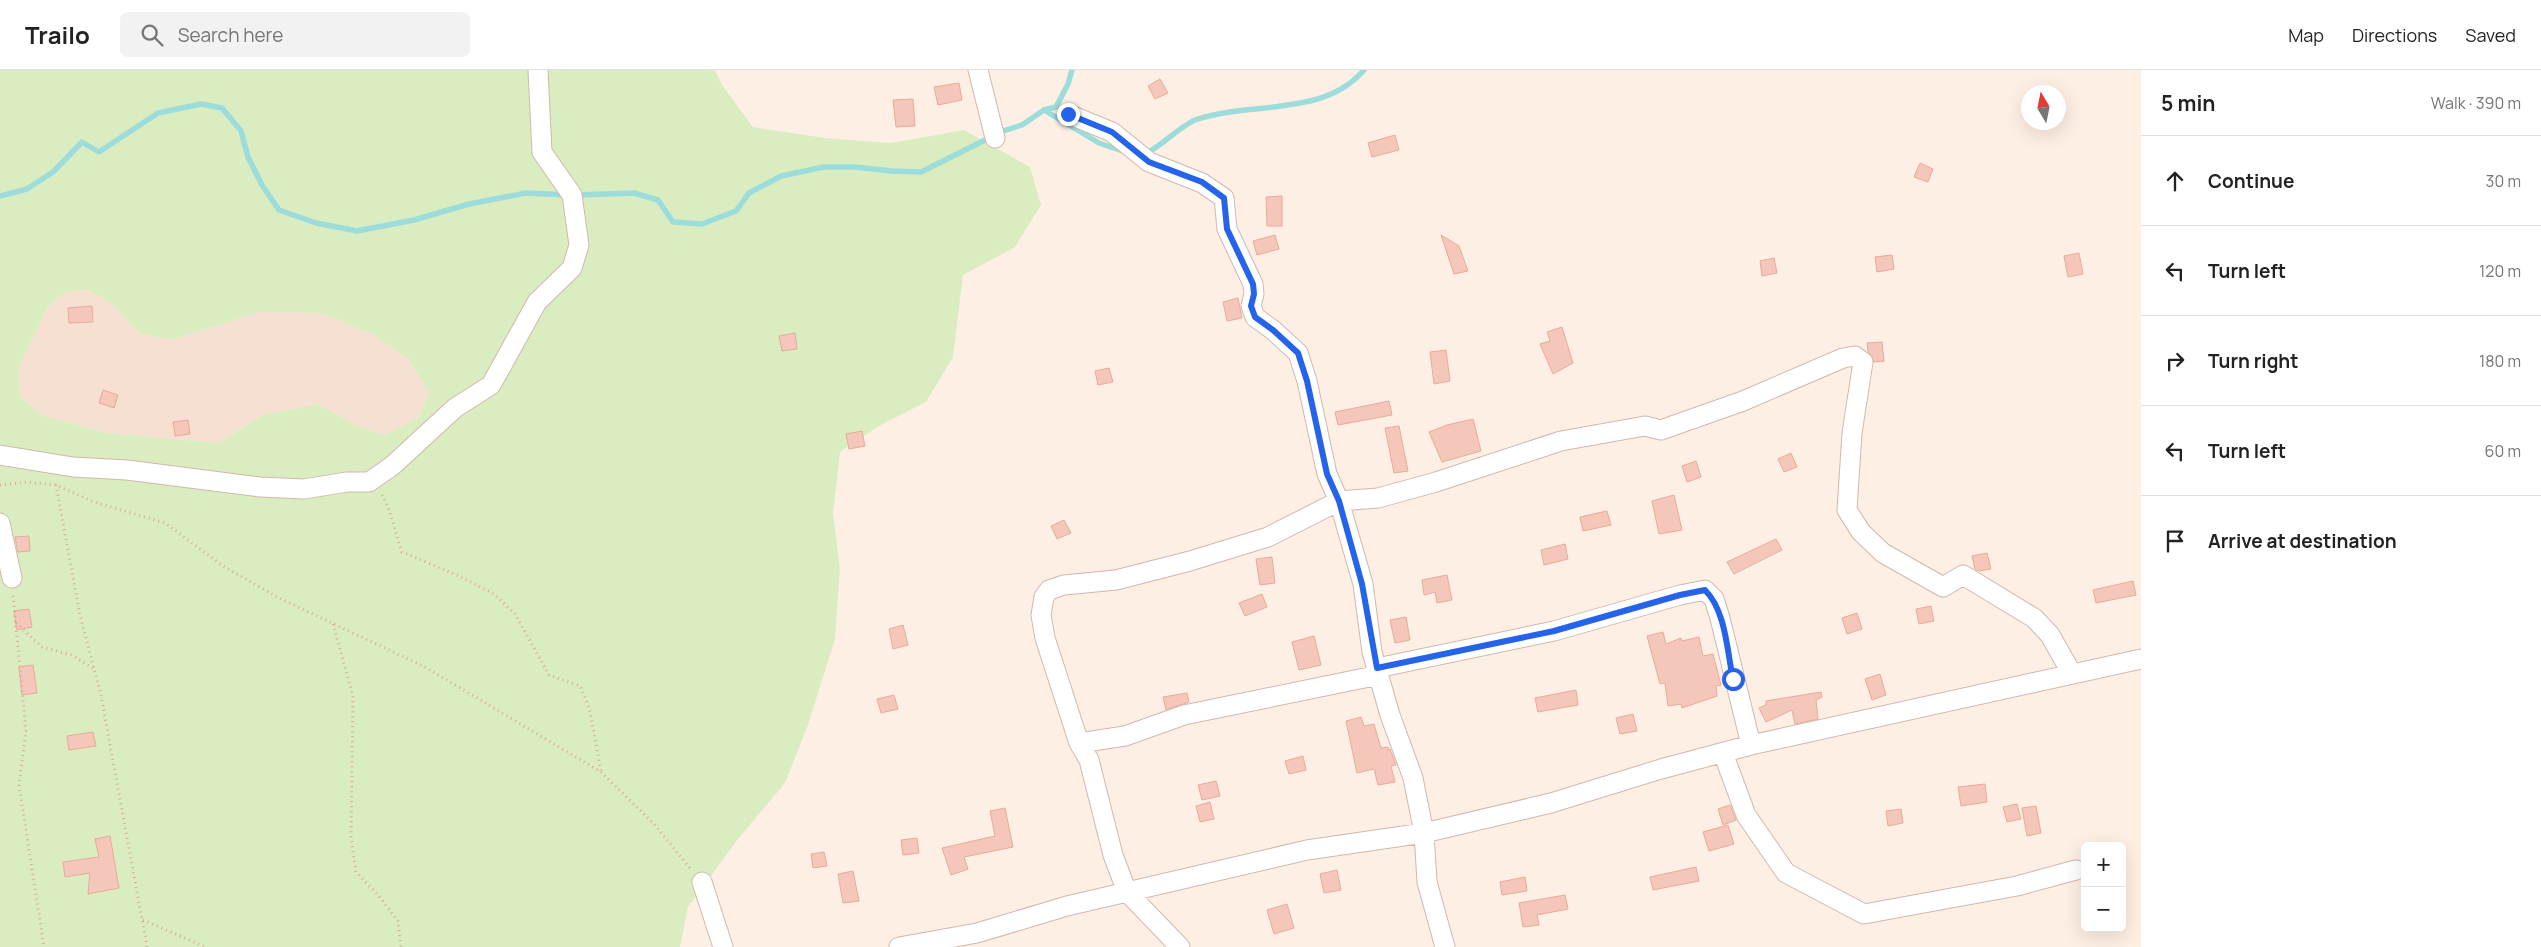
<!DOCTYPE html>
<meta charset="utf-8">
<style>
:root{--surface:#fff;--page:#f2f2f2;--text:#222;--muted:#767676;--line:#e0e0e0}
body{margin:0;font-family:Manrope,sans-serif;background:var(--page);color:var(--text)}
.controls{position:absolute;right:15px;bottom:15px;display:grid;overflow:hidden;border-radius:8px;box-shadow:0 5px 20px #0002}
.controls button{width:45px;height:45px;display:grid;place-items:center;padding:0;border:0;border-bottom:1px solid var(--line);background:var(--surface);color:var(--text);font:25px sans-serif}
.compass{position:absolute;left:2021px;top:15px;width:45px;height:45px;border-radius:50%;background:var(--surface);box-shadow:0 5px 20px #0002;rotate:350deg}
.stop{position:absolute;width:15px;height:15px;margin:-11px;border:4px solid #2563eb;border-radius:50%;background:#fff}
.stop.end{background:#2563eb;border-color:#fff;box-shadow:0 1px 5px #0008}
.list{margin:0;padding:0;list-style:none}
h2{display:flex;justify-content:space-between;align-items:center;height:65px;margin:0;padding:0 20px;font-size:21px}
h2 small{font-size:16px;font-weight:400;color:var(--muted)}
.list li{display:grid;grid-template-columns:32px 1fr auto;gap:15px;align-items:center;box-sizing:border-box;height:90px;padding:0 20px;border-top:1px solid var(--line)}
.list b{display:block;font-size:19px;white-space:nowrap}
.list em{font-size:16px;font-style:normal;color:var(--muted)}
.icon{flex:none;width:28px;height:28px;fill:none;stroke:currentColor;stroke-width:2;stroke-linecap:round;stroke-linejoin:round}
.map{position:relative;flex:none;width:2141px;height:877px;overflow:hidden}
header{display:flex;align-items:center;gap:30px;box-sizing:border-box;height:70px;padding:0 25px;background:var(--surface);border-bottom:1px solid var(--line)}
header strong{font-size:24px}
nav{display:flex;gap:28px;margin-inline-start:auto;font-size:18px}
.search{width:350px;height:45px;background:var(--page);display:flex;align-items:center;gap:12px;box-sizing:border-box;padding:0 18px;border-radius:8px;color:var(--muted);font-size:19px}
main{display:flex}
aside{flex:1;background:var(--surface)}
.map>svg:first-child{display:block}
.residential{fill:#f6e0d2}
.green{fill:#daedc1;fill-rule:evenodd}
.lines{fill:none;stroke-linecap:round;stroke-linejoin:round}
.stream{stroke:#9cdcdb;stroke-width:5.5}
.building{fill:#f5c7ba;stroke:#e9aa99}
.minor-casing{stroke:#d3b7ac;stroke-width:21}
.path{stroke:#dbaa9c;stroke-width:3;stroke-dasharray:1 4;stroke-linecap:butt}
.minor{stroke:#fff;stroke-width:19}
.route{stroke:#2563eb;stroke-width:6}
</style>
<header>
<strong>Trailo</strong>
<div class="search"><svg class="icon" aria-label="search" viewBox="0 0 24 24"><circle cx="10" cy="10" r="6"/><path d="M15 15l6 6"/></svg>Search here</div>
<nav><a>Map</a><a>Directions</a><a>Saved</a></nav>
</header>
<main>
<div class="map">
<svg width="2141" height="877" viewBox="0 0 2141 877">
<rect width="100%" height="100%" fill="#feefe4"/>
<path class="residential" d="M87 220 112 234 141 264 172 270 258 242 321 243 374 265 409 290 429 322 419 347 385 365 355 355 319 334 262 345 219 373 107 363 44 346 20 327 19 297 48 237 66 222Z"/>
<path class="green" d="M0 0H715L722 15 753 57 825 68 891 73 964 60 1030 97 1041 135 1015 177 963 205 953 287 926 332 879 356 840 382 833 443 840 498 835 569 808 655 785 713 738 769 688 837 680 877H0ZM87 220 112 234 141 264 172 270 258 242 321 243 374 265 409 290 429 322 419 347 385 365 355 355 319 334 262 345 219 373 107 363 44 346 20 327 19 297 48 237 66 222Z"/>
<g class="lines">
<path class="stream" d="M1044 40 1099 73 1128 83
M1145 84C1160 77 1182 55 1195 50 1249 31 1323 48 1364 0
M576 125 634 123 658 130 673 152 702 154 736 141 749 123 781 106 824 97H855L891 101 921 102 1003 61 1022 55 1044 40 1056 37 1068 14 1072 0
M0 126 27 119 53 102 82 72 99 82 158 43 201 34 222 38 241 61 248 87 262 115 279 140 316 153 357 161 414 150 469 134 526 123 567 125"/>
</g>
<path class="building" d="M1160 9 1168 23 1155 29 1148 16Z
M959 13 962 30 938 35 934 17Z
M913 29 915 56 896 57 893 30Z
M1395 65 1399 80 1372 87 1368 73Z
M1920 93 1933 99 1928 112 1914 107Z
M1282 126V156H1267L1266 127Z
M1275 165 1279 179 1257 185 1253 171Z
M1441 165 1459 176 1468 201 1454 204Z
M2079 183 2083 204 2068 207 2064 186Z
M1892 185 1894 199 1877 202 1875 187Z
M1774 188 1777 203 1762 206 1760 191Z
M1238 228 1242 248 1227 251 1223 232Z
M92 236 93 252 69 253 68 238Z
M1562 257 1573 293 1553 304 1540 274 1550 271 1547 262Z
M795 263 797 279 782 281 779 266Z
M1882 272 1884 291 1874 292 1868 281 1867 273Z
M1446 280 1450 311 1434 314 1430 282Z
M1109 298 1113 312 1098 315 1095 301Z
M103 320 118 325 114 338 99 333Z
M1389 331 1392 345 1338 355 1335 342Z
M1473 349 1481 381 1442 392 1429 362 1447 355Z
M188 350 190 364 175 366 173 352Z
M1399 356 1408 401 1394 403 1385 358Z
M862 361 865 376 849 379 846 364Z
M1791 383 1797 397 1784 402 1778 389Z
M1696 391 1701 407 1687 412 1682 396Z
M1674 425 1682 460 1659 464 1652 431Z
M1607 441 1611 455 1583 461 1580 447Z
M1064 450 1071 463 1057 469 1051 456Z
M29 466 30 481 18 482 15 467Z
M1776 469 1782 480 1734 504 1727 492Z
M1565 474 1568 489 1544 495 1541 480Z
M1987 483 1991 499 1979 501 1975 499 1972 486Z
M1272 487 1275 513 1260 515 1256 489Z
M1447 505 1452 530 1437 533 1435 522 1424 525 1422 510Z
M2133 511 2136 525 2096 533 2093 520Z
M1262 524 1267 537 1245 546 1239 533Z
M1931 536 1934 551 1919 554 1916 539Z
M29 539 32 557 17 560 14 541Z
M1857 543 1862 559 1847 564 1842 548Z
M1406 547 1410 570 1395 573 1390 550Z
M903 555 908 575 893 579 889 559Z
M1663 562 1666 574 1681 568 1682 571 1699 567 1703 586 1713 584 1721 615 1716 616 1717 626 1682 638 1681 634 1668 636 1665 613 1660 614 1647 566Z
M1314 566 1321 595 1299 600 1292 572Z
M33 595 37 623 22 625 19 597Z
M1880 604 1886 625 1872 630 1865 609Z
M1576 620 1578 635 1538 642 1535 628Z
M1821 622 1822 627 1816 630 1818 649 1795 654 1792 640 1766 652 1759 638 1766 635V631Z
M1187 623 1189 632 1166 640 1163 627Z
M894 625 898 639 881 643 877 629Z
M1633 644 1637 661 1620 664 1616 648Z
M1361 647 1364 656 1374 654 1381 678 1388 677V680L1390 679 1396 695 1391 696 1395 712 1378 715 1374 699 1357 703 1346 651Z
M93 662 96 676 69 680 67 666Z
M1303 686 1306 700 1289 704 1285 691Z
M1216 711 1220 726 1202 730 1198 715Z
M1985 714 1987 732 1961 736 1958 717Z
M1210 732 1214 749 1200 752 1196 736Z
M2017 734 2021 749 2007 752 2003 737Z
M1730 735 1736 750 1723 755 1718 739Z
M2036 736 2041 763 2027 766 2022 738Z
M1005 738 1013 777 964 787 968 799 951 805 942 778 995 766 990 741Z
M1901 739 1903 753 1888 756 1886 741Z
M1728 755 1734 774 1709 781 1703 762Z
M110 766 119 818 88 824 90 803 65 807 63 792 99 787 95 769Z
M917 768 919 783 903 785 901 770Z
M824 782 827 796 813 798 811 784Z
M1696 797 1699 811 1653 820 1650 807Z
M1337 800 1341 820 1324 823 1320 804Z
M853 801 859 831 843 833 838 804Z
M1525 807 1527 821 1502 825 1500 812Z
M1565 825 1568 839 1537 845 1539 855 1523 857 1519 833Z
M1287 834 1294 858 1274 864 1267 840Z"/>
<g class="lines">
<g class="minor-casing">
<path id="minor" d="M978 0 995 68
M1068 44 1112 62 1149 92 1202 113 1224 128 1227 159 1253 214 1254 224 1251 236 1255 247 1273 260 1298 283 1307 311 1327 404 1339 431 1363 514 1372 582 1390 645 1413 708 1424 763 1427 812 1445 877
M0 385 73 397 127 400 260 417 304 419 347 412H369L392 396 455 338 491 315 537 232 572 198 579 175 572 125 542 82 538 0
M0 453 12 508
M1377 598 1554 561 1680 525 1705 520 1714 529 1720 548 1751 675
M1079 673 1125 666 1184 645 1379 605
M1723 683 1746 745 1786 803 1864 844 2017 816 2076 800
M702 812 723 877
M899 877 977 863 1067 836 1307 780 1424 763 1551 733 1661 699 1751 675 2141 589
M1180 877 1127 822 1113 785 1089 690 1079 673 1045 568 1041 545 1044 527 1049 520 1064 515 1116 510 1190 491 1268 467 1339 431 1378 428 1436 412 1561 371 1645 356 1661 360 1743 331 1843 288 1855 286 1863 292 1852 363 1847 440 1861 462 1883 483 1943 517 1963 505 2034 548 2050 565 2072 604"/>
</g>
<path class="path" d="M0 415 27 412 56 415 94 432 165 453 223 496 279 528 425 597 601 702 654 754 690 798
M56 415 80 545 101 625 147 877
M382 425C392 442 395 463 402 482L459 506 494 524 515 544 549 605 580 616 589 637 601 701
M13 526 26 661 19 715 44 877
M16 553 42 577 71 585 93 598
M333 554 353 626 351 768 356 802 379 826 398 851 401 877
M143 850 205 877"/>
<use href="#minor" class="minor"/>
</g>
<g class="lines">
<path class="route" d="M1068 44 1112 62 1149 92 1202 112 1224 128 1227 159 1253 214 1254 224 1251 236 1255 247 1273 260 1298 283 1307 311 1327 404 1339 431 1362 514 1377 598 1554 561 1680 525 1705 520C1726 541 1727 581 1733 609"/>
</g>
</svg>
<div class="controls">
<button>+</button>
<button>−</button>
</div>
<svg class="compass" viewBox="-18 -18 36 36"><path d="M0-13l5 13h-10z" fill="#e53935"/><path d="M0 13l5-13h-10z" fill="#767676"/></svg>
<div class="stop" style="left:1733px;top:609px"></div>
<div class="stop end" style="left:1068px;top:44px"></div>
</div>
<aside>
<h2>5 min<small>Walk · 390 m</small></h2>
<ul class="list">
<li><svg class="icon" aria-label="ahead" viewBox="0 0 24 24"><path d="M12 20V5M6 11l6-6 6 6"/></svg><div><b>Continue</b></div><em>30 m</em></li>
<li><svg class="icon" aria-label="left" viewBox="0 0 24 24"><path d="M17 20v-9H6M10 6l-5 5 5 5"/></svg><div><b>Turn left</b></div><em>120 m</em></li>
<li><svg class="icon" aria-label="right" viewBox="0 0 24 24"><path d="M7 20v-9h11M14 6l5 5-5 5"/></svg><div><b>Turn right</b></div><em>180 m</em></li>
<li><svg class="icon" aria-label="left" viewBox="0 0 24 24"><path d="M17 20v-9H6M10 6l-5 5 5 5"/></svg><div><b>Turn left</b></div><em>60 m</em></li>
<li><svg class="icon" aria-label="arrive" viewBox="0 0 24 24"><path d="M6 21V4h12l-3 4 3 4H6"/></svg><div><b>Arrive at destination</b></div></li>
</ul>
</aside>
</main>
